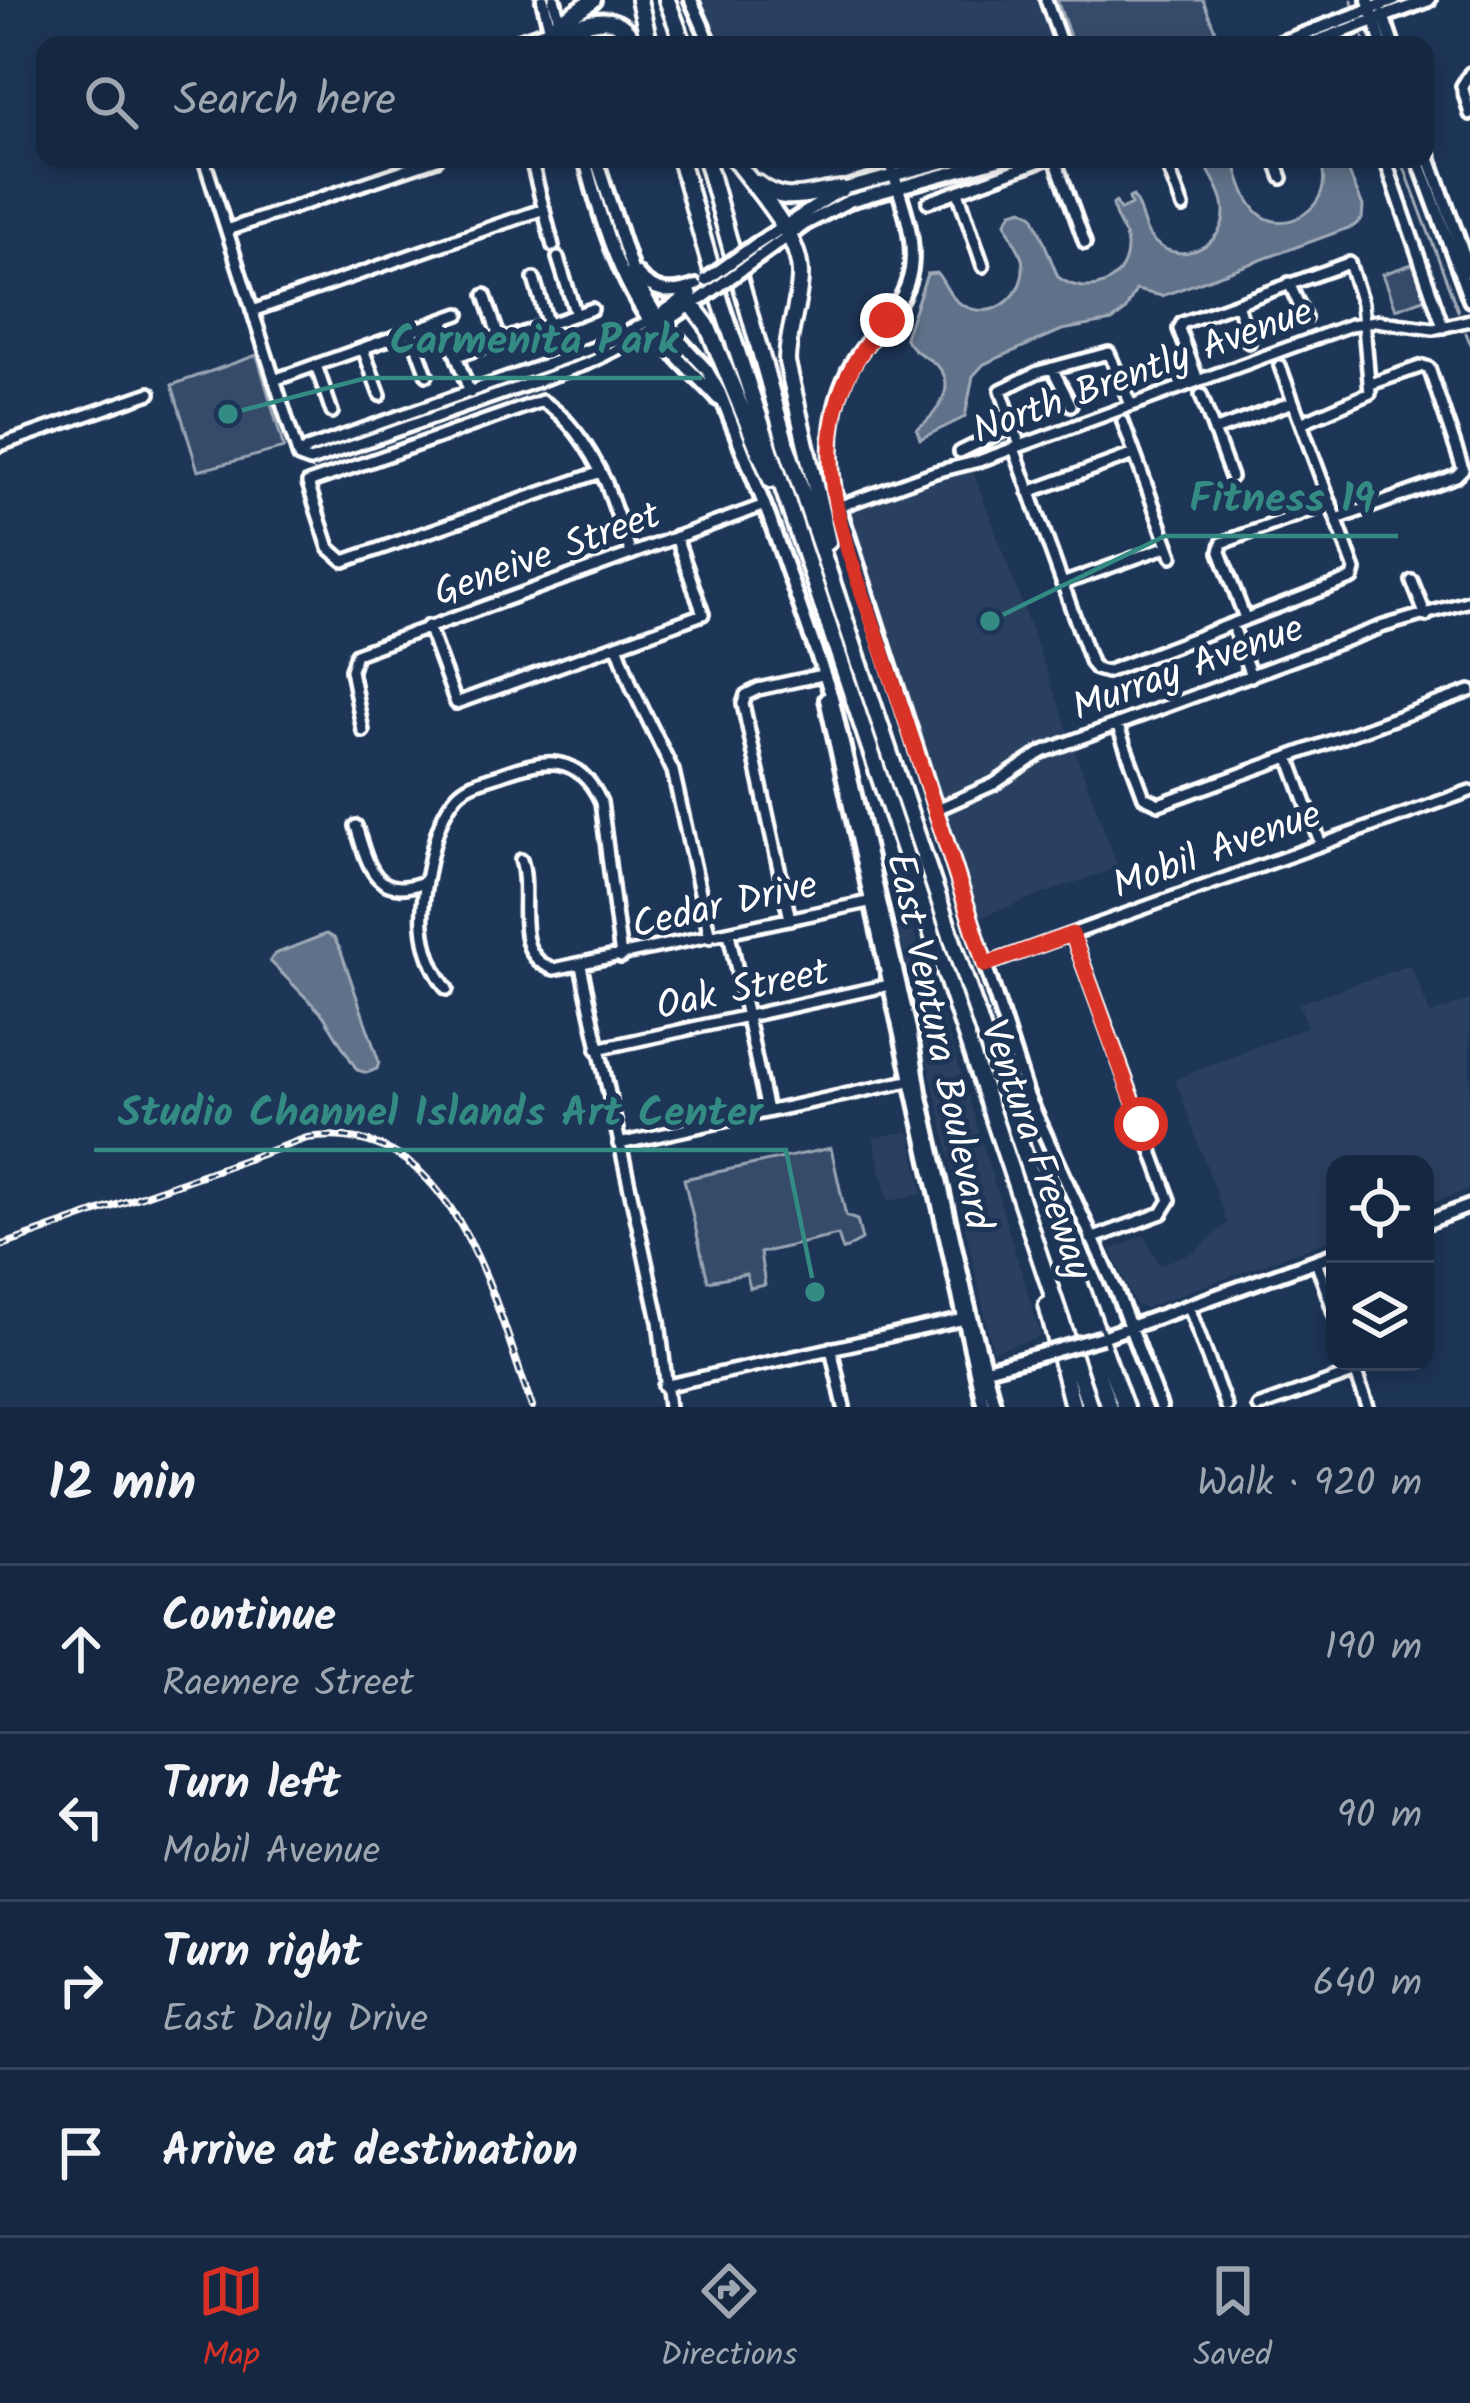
<!DOCTYPE html>
<meta charset="utf-8">
<style>
:root{--surface:#162841;--page:#1f3048;--text:#f1f3f6;--muted:#9ea6b1;--line:#35445a;--accent:#d93025}
body{margin:0;font-family:Kalam,sans-serif;background:var(--page);color:var(--text)}
.controls{position:absolute;right:36px;bottom:36px;display:grid;overflow:hidden;border-radius:24px;box-shadow:0 6px 18px #0003}
.controls button{width:108px;height:108px;display:grid;place-items:center;padding:0;border:0;border-bottom:3px solid var(--line);background:var(--surface);color:var(--text);font:60px sans-serif}
.stop{position:absolute;width:36px;height:36px;margin:-27px;border:9px solid #d93025;border-radius:50%;background:#fff}
.stop.end{background:#d93025;border-color:#fff;box-shadow:0 3px 12px #0008}
.list{margin:0;padding:0;list-style:none}
h2{display:flex;justify-content:space-between;align-items:center;height:156px;margin:0;padding:0 48px;font-size:51px}
h2 small{font-size:39px;font-weight:400;color:var(--muted)}
.list li{display:grid;grid-template-columns:78px 1fr auto;gap:36px;align-items:center;box-sizing:border-box;height:168px;padding:0 48px;border-top:3px solid var(--line)}
.list b{display:block;font-size:45px;white-space:nowrap}
.list p{margin:0;font-size:39px;white-space:nowrap;color:var(--muted)}
.list em{font-size:39px;font-style:normal;color:var(--muted)}
.icon{flex:none;width:66px;height:66px;fill:none;stroke:currentColor;stroke-width:2;stroke-linecap:round;stroke-linejoin:round}
.map{position:relative;flex:none;width:1470px;height:1407px;overflow:hidden}
.search{position:absolute;background:var(--surface);box-shadow:0 6px 18px #0003;left:36px;right:36px;top:36px;height:132px;display:flex;align-items:center;gap:30px;box-sizing:border-box;padding:0 42px;border-radius:24px;color:var(--muted);font-size:45px}
.sheet{height:828px;background:var(--surface)}
nav{display:flex;justify-content:space-around;align-items:center;box-sizing:border-box;height:168px;border-top:3px solid var(--line);background:var(--surface);font-size:33px;color:var(--muted)}
nav a{display:grid;justify-items:center;gap:6px}
nav .on{color:var(--accent)}
.map>svg:first-child{display:block}
.built{fill:#2a4161}
.green{fill:#364b69;stroke:#9aa5b4;stroke-width:3}
.water{fill:#617289;stroke:#a0aab8;stroke-width:3}
.lines{fill:none;stroke-linecap:round;stroke-linejoin:round}
.stream{stroke:#a0aab8;stroke-width:3}
.minor-casing{stroke:#fff;stroke-width:18}
.major-casing{stroke:#fff;stroke-width:20}
.highway-casing{stroke:#fff;stroke-width:22}
.minor{stroke:#1d3557;stroke-width:9}
.major{stroke:#1d3557;stroke-width:10}
.highway{stroke:#1d3557;stroke-width:14}
.rail-casing{stroke:#fff;stroke-width:8}
.rail{stroke:#1d3557;stroke-width:3;stroke-dasharray:9;stroke-linecap:butt}
.major-bridge-casing{stroke:#fff;stroke-width:20;stroke-linecap:butt}
.major-bridge{stroke:#1d3557;stroke-width:10}
.route{stroke:#d93025;stroke-width:15}
.labels{text-anchor:middle;stroke-width:10;stroke-linejoin:round;paint-order:stroke}
.street-label{font-size:39px;fill:#fff;stroke:#1d3557}
.leader{fill:none;stroke:#338b84;stroke-width:4.5}
.callout-dot{fill:#338b84;stroke:#1d3557;stroke-width:4.5}
.callout-label{font-size:42px;text-anchor:middle;font-weight:bold;fill:#338b84;stroke:#1d3557;stroke-width:10;stroke-linejoin:round;paint-order:stroke}
</style>
<div class="map">
<svg width="1470" height="1407" viewBox="0 0 1470 1407">
<rect width="100%" height="100%" fill="#1d3557"/>
<filter id="ink" filterUnits="userSpaceOnUse"><feTurbulence type="fractalNoise" baseFrequency=".00833" numOctaves="2"/><feDisplacementMap in="SourceGraphic" scale="24" xChannelSelector="R" yChannelSelector="G"/><feConvolveMatrix kernelMatrix="1 2 1 2 8 2 1 2 1" color-interpolation-filters="sRGB"/></filter>
<g filter="url(#ink)">
<path class="built" d="M702 0H1036L1053 45H724L709 23Z
M972 468 1070 736 1024 756 990 783 937 804 844 509 945 474Z
M1073 746 1118 867 977 918 939 811 982 796 1036 760Z
M908 917 959 1066 1041 1337 993 1351 896 919Z
M1411 965 1430 1014 1470 1000V1189L1425 1206V1164H1335V1238L1144 1308 1135 1304 1111 1249 1145 1235 1159 1265 1194 1252 1227 1223 1175 1079 1307 1027 1299 1003Z
M909 1131 923 1194 888 1201 873 1138Z"/>
<path class="green" d="M1057 0H1203L1221 45H1073Z
M1415 263 1427 298 1396 309 1383 274Z
M257 355 284 448 198 471 172 385Z
M831 1148 846 1216 857 1220 862 1240 843 1250 838 1235 760 1253 765 1285 750 1288 746 1274 708 1281 684 1179Z"/>
<path class="water" d="M1202 159H1233C1239 173 1242 192 1251 204 1278 247 1343 203 1318 159H1343L1363 206 1362 219 1354 226 1162 296 1136 290 1125 311 1112 321 1062 330 984 364 973 376 965 417 920 439 917 429C937 414 961 384 934 363 922 354 911 351 905 337L927 274 937 273C945 283 949 297 961 304 990 322 1023 300 1023 267 1023 249 1009 239 1006 222L1012 212 1023 209 1033 215 1058 277C1086 298 1126 285 1127 248 1128 231 1113 220 1113 204L1116 202 1120 210 1131 205 1129 198 1133 196C1143 210 1141 231 1156 243 1182 266 1225 245 1224 211 1224 193 1210 175 1202 159Z
M326 934 334 938 341 951 379 1062 377 1069 367 1073 357 1070 323 1015 270 961 275 954Z"/>
<g class="lines">
<path class="stream" d="M1352 0 1353 6
M1363 37 1365 45
M1401 159 1458 311
M1466 333 1470 343"/>
<g class="minor-casing">
<path id="minor" d="M1046 0 1062 45
M504 45 550 29
M1470 73 1462 86 1470 114
M204 159 299 457
M531 159 553 246
M1055 159 1085 243
M1165 159 1183 207
M1275 159 1282 178
M1385 159 1443 327
M958 192 983 266
M928 202 1046 159
M227 230 437 159
M558 258 576 315
M534 279 548 325
M1289 283 1305 318
M485 295 500 340
M1237 303 1249 342
M252 311 544 209
M443 320 470 393
M411 331 427 375
M363 349 380 395
M457 356 592 309
M316 365 332 412
M1052 368 1071 405
M274 380 459 314
M1198 380 1179 329 1182 323 1349 263 1362 303 1370 393 1301 423
M1201 395 1231 477
M1123 422 1172 556
M1214 431 1293 402
M0 445 150 393
M1020 446 1001 390 1038 372 1109 353 1131 405
M1014 448 1091 663 1096 669 1106 672 1353 578 1355 570 1280 366
M960 452 1016 425
M299 457 310 461 589 363 656 330
M299 457 307 449 593 348 649 321
M601 472 344 561 329 548 308 483 542 401C571 418 592 453 606 483L631 554
M1029 492 1134 454
M838 507 935 472 979 461 1351 325 1376 321 1433 329 1470 320
M1337 519 1456 476 1463 469 1429 368 1423 366 1371 384
M1412 581 1426 616
M1062 584 1168 546
M1245 618 1220 552 1222 543 1331 503
M428 626 456 703 703 614 676 537
M1235 632 1251 676
M617 645 632 687 673 771 710 937
M1117 724 1144 797 1159 804 1470 691
M363 731 351 670 356 654 765 505
M1289 757 1320 842
M935 810 994 784 1042 752 1384 626 1470 601
M356 826C368 865 375 901 424 882
M521 860C533 895 508 955 554 969L873 901
M790 919 743 704 746 695 758 689 822 675
M729 933 767 1111
M1072 934 1170 1200 1162 1213 1091 1239
M985 965 1470 791
M581 966 659 1321 669 1407
M447 989C415 947 420 904 431 855 436 834 442 812 457 795 468 783 484 780 499 775 542 759 578 751 601 802L621 957
M597 1049 894 984
M619 1144 913 1080
M1316 1261 1335 1315
M1189 1307 1226 1407
M831 1348 844 1407
M1352 1362 1368 1407
M664 1386 969 1318
M1258 1407 1356 1372"/>
</g>
<g class="major-casing">
<path id="major" d="M543 0 554 45
M554 0 566 45
M691 0 711 45
M1368 0 1382 45
M1383 15 1393 45
M1274 45 1395 0
M1307 45 1429 0
M1425 146 1470 272
M585 159C602 226 622 291 667 345 682 364 702 381 718 399
M596 159 635 279 658 317 707 370 720 393 769 517 832 697 910 1029 920 1092 971 1317 995 1407
M889 159C899 195 916 231 911 269 906 302 883 322 863 348 832 388 826 442 834 491L1027 1095 1116 1290 1160 1407
M1418 159 1470 300
M755 245 842 189 956 159
M759 257 805 224 849 201 1001 159
M636 273C654 294 672 295 697 286
M652 320 692 293
M658 328 697 301
M826 699 984 1407
M1425 1223 1470 1206
M1102 1337 1335 1254
M982 1370 1043 1354"/>
</g>
<g class="highway-casing">
<path id="highway" d="M639 0 650 45
M667 0 684 45
M550 29C584 31 614 0 636 45
M550 29 593 0
M680 159 721 303 1090 1407
M706 159 786 444 1109 1407
M734 159C756 190 801 236 800 275 800 304 787 332 787 362L828 542
M757 183C786 207 808 192 842 189
M692 305 707 325 771 480
M1068 1252 1125 1407
M1047 1305 1073 1407"/>
</g>
<use href="#minor" class="minor"/>
<use href="#major" class="major"/>
<use href="#highway" class="highway"/>
<g class="rail-casing">
<path id="rail" d="M0 1246 307 1138C455 1116 493 1300 532 1407"/>
</g>
<use href="#rail" class="rail"/>
<g class="major-bridge-casing">
<path id="major-bridge" d="M706 280 755 245
M701 299 759 257
M1043 1354 1102 1337"/>
</g>
<use href="#major-bridge" class="major-bridge"/>
</g>
</g>
<g class="lines" filter="url(#ink)">
<path class="route" d="M887 320C852 357 832 398 831 450 829 515 860 583 880 644 916 751 952 858 985 965L1072 934 1141 1124"/>
</g>
<g class="labels">
<g class="street-label">
<text transform="translate(1142 369) rotate(-20)" y="14">North Brently Avenue</text>
<text transform="translate(546 552) rotate(-20)" y="14">Geneive Street</text>
<text transform="translate(1187 666) rotate(-20)" y="14">Murray Avenue</text>
<text transform="translate(1216 848) rotate(-20)" y="14">Mobil Avenue</text>
<text transform="translate(724 903) rotate(-13)" y="14">Cedar Drive</text>
<text transform="translate(742 987) rotate(-12)" y="14">Oak Street</text>
<text transform="translate(941 1041) rotate(78)" y="14">East Ventura Boulevard</text>
<text transform="translate(1038 1149) rotate(71)" y="14">Ventura Freeway</text>
</g>
</g>
<path class="leader" d="M228 414L366 378H702M990 621L1165 536H1398M815 1292L786 1150H94"/>
<g class="callout-dot">
<circle cx="228" cy="414" r="12"/>
<circle cx="990" cy="621" r="12"/>
<circle cx="815" cy="1292" r="12"/>
</g>
<g class="callout-label">
<text x="534" y="354">Carmenita Park</text>
<text x="1282" y="512">Fitness 19</text>
<text x="440" y="1126">Studio Channel Islands Art Center</text>
</g>
</svg>
<div class="controls">
<button><svg class="icon" aria-label="locate" viewBox="0 0 24 24"><circle cx="12" cy="12" r="6"/><path d="M12 2v4M12 18v4M2 12h4M18 12h4"/></svg></button>
<button><svg class="icon" aria-label="layers" viewBox="0 0 24 24"><path d="M12 4l9 5-9 5-9-5zM3 14l9 5 9-5"/></svg></button>
</div>
<div class="stop" style="left:1141px;top:1124px"></div>
<div class="stop end" style="left:887px;top:320px"></div>
<div class="search"><svg class="icon" aria-label="search" viewBox="0 0 24 24"><circle cx="10" cy="10" r="6"/><path d="M15 15l6 6"/></svg>Search here</div>
</div>
<section class="sheet">
<h2>12 min<small>Walk · 920 m</small></h2>
<ul class="list">
<li><svg class="icon" aria-label="ahead" viewBox="0 0 24 24"><path d="M12 20V5M6 11l6-6 6 6"/></svg><div><b>Continue</b><p>Raemere Street</p></div><em>190 m</em></li>
<li><svg class="icon" aria-label="left" viewBox="0 0 24 24"><path d="M17 20v-9H6M10 6l-5 5 5 5"/></svg><div><b>Turn left</b><p>Mobil Avenue</p></div><em>90 m</em></li>
<li><svg class="icon" aria-label="right" viewBox="0 0 24 24"><path d="M7 20v-9h11M14 6l5 5-5 5"/></svg><div><b>Turn right</b><p>East Daily Drive</p></div><em>640 m</em></li>
<li><svg class="icon" aria-label="arrive" viewBox="0 0 24 24"><path d="M6 21V4h12l-3 4 3 4H6"/></svg><div><b>Arrive at destination</b></div></li>
</ul>
</section>
<nav>
<a class="on"><svg class="icon" aria-label="map" viewBox="0 0 24 24"><path d="M3 6l6-2 6 2 6-2v14l-6 2-6-2-6 2zM9 4v14M15 6v14"/></svg>Map</a>
<a><svg class="icon" aria-label="directions" viewBox="0 0 24 24"><path d="M12 3l9 9-9 9-9-9zM9 14v-3h6M13 9l2 2-2 2"/></svg>Directions</a>
<a><svg class="icon" aria-label="saved" viewBox="0 0 24 24"><path d="M7 4h10v16l-5-4-5 4z"/></svg>Saved</a>
</nav>
